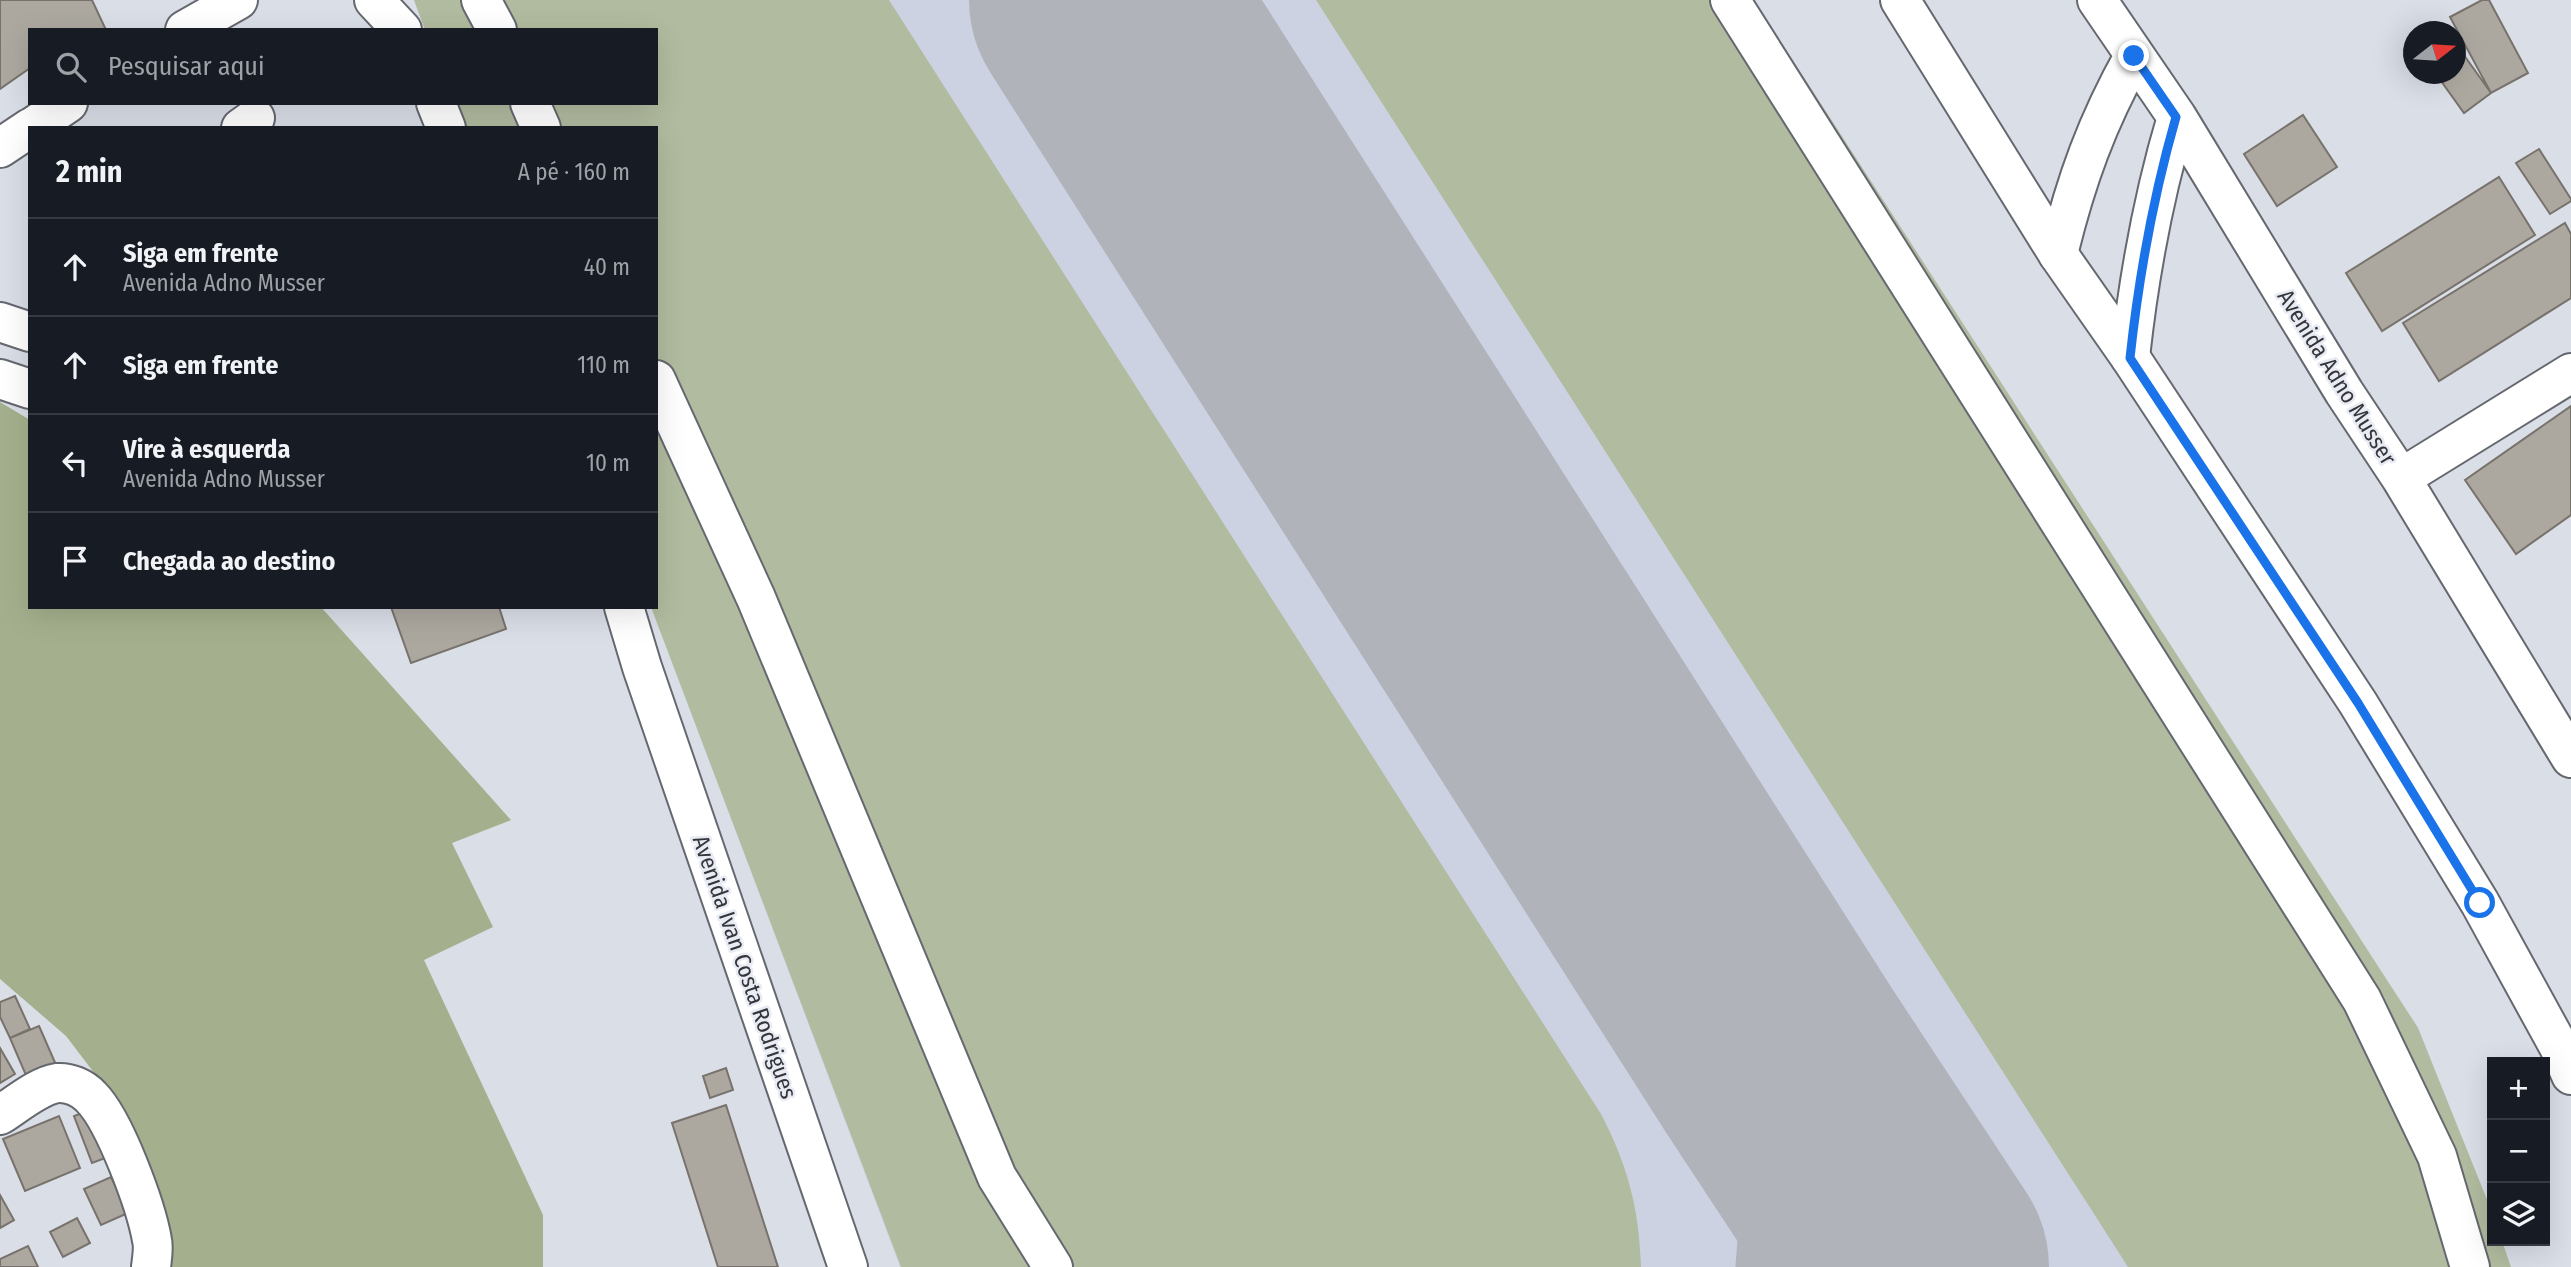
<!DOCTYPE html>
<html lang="pt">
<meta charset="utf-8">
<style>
:root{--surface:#171b24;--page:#242831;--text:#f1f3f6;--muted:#9ea1a6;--line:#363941}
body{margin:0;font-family:"Fira Sans Condensed",sans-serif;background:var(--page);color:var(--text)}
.controls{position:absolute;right:21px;bottom:21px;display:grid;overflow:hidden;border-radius:0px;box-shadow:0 7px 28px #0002}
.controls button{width:63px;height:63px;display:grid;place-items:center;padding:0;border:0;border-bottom:2px solid var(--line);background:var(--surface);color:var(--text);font:35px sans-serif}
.compass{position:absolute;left:2403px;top:21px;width:63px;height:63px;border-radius:50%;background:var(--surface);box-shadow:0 7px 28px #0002;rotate:73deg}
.stop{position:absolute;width:21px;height:21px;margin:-16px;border:5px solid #1a73e8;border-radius:50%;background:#fff}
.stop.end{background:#1a73e8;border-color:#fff;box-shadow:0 2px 7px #0008}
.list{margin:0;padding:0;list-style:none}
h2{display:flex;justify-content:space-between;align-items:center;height:91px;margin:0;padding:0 28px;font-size:30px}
h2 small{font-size:23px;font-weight:400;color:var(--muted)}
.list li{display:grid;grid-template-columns:46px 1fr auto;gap:21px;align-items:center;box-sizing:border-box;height:98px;padding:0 28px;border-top:2px solid var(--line)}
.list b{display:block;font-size:26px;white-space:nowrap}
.list p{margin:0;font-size:23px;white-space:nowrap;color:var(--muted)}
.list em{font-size:23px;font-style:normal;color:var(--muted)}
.icon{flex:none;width:38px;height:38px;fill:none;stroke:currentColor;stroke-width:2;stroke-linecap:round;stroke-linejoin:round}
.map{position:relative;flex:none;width:2571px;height:1267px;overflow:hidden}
.search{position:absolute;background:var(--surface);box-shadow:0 7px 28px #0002;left:28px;top:28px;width:630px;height:77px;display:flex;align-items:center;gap:18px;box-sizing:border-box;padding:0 24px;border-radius:0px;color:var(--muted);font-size:26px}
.panel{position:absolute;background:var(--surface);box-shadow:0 7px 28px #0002;left:28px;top:126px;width:630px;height:483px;border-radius:0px}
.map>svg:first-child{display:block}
.built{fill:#ccd2e2}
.green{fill:#b1bb9f}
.forest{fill:#a4b08d}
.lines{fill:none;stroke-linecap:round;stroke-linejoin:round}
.taxiway{stroke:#b0b3ba;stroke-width:107}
.runway{stroke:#b0b3ba;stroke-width:268}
.building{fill:#aca8a0;stroke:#77726b;stroke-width:2}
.minor-casing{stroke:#65686f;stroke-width:42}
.major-casing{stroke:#65686f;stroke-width:42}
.minor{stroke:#fff;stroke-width:38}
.major{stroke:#fff;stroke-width:38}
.route{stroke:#1a73e8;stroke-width:9}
.labels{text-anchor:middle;stroke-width:5;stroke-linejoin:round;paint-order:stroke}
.street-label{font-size:23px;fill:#333538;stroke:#e8ebf4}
</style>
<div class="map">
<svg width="2571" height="1267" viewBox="0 0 2571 1267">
<rect width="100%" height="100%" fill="#dadee7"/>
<path class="built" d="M414 0H1752L2344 917 2418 1027 2492 1217V1241L2509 1267H900L651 607H656V30H425Z"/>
<path class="green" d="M414 0H889L1601 1114C1628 1166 1639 1208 1641 1267H901L651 607H656V128H464L454 103H656V30H425Z
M1316 0H1754L2418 1028 2492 1212V1241H2502L2511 1267H2128Z"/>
<path class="forest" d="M0 402 30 420V607H321L511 820 452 843 493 927 424 960 543 1215V1267H171L159 1204 130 1120 66 1036 0 979Z"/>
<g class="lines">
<path class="taxiway" d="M1780 1062 1793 1104 1799 1144 1789 1267"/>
<path class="runway" d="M1103 0 1780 1062 1915 1267"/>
</g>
<path class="building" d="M0 0H92L106 30H30V68L0 89Z
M2482 0H2489L2528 73 2491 93 2450 17Z
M2456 44 2491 93 2464 113 2436 74H2456Z
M2303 115 2337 167 2277 206 2244 154Z
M2539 149 2571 199V201L2550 214 2516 163Z
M2499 177 2535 235 2382 331 2346 273Z
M2565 223 2571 234V298L2439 381 2403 323Z
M2571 406V515L2516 554 2465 480Z
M391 607H499L506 629 411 663Z
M15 996 30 1029 10 1038 0 1017V1002Z
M39 1026 57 1067 28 1080 10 1038Z
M0 1048 15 1074 0 1083Z
M726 1068 733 1090 710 1098 703 1076Z
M726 1105 778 1267H718L672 1123Z
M90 1110 108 1157 92 1163 74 1116Z
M59 1116 80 1168 25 1191 3 1139Z
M111 1177 128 1213 101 1225 84 1189Z
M0 1195 14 1220 0 1228Z
M77 1218 90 1243 63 1257 50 1232Z
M28 1246 38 1267H0V1259Z"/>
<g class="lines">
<g class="minor-casing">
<path id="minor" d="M374 0 402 30
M481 0 497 30
M1730 0 2362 1000 2437 1156 2470 1267
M2097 0 2177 117 2344 392 2401 478 2571 758
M185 30 238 0
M436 103 446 128
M530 103 541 128
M31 128 68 103
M241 128 255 118
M0 148 30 128
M2058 254C2076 180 2097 122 2134 56
M2130 357C2139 275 2153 197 2177 117
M656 380 756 598 997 1177 1053 1267
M2401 478 2571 373
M0 1115C16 1105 38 1086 57 1083 69 1082 83 1088 91 1097 115 1121 146 1206 152 1240 154 1248 152 1258 151 1267"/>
</g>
<g class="major-casing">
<path id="major" d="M1900 0 2058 254 2130 357 2358 703 2480 903 2559 1047 2571 1075
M0 322 30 332
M0 379 30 389
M624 607 642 667 848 1267"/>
</g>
<use href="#minor" class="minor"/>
<use href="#major" class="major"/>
</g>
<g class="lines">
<path class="route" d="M2134 56 2176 117C2153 197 2139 275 2130 358L2358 703 2480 903"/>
</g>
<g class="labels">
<g class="street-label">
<text transform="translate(2337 377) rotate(58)" y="8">Avenida Adno Musser</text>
<text transform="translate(745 967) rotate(71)" y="8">Avenida Ivan Costa Rodrigues</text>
</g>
</g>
</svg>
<div class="controls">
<button>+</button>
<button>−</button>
<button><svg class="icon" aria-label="layers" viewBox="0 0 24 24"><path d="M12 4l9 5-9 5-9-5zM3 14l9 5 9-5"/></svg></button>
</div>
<svg class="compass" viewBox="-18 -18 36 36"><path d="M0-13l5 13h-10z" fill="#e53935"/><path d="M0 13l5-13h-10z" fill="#9ea1a6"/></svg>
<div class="stop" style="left:2480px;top:903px"></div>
<div class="stop end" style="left:2134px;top:56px"></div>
<div class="search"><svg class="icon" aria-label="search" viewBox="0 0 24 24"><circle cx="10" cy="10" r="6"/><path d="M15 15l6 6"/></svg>Pesquisar aqui</div>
<section class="panel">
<h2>2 min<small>A pé · 160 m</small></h2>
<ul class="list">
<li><svg class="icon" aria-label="ahead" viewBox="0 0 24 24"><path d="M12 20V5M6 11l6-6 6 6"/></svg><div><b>Siga em frente</b><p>Avenida Adno Musser</p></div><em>40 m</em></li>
<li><svg class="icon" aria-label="ahead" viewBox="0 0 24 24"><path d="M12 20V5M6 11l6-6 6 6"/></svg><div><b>Siga em frente</b></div><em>110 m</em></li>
<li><svg class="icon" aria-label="left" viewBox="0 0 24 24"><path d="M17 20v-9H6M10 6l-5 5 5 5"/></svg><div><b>Vire à esquerda</b><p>Avenida Adno Musser</p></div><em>10 m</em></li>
<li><svg class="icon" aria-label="arrive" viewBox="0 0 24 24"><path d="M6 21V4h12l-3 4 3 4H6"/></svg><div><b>Chegada ao destino</b></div></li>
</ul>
</section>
</div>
